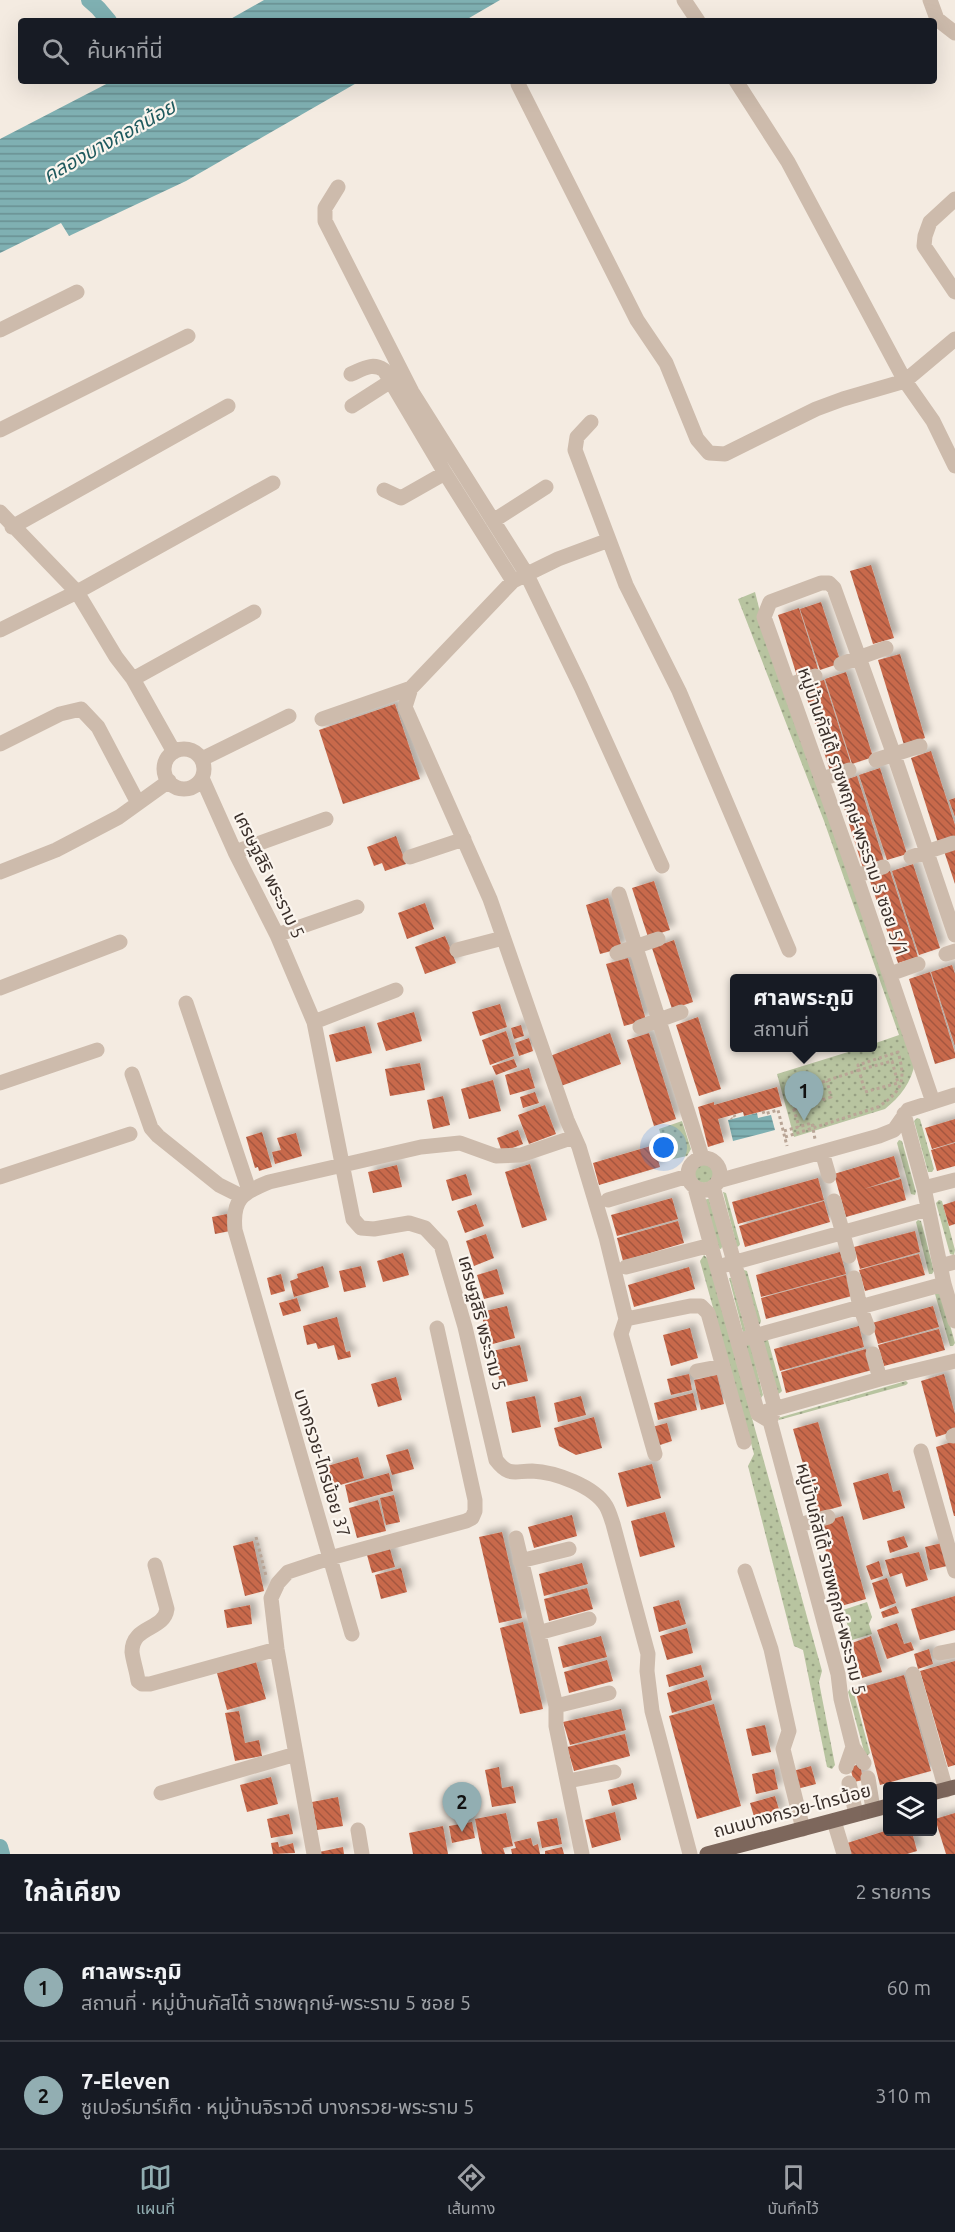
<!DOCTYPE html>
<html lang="th">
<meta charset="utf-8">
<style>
:root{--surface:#171b24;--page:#242831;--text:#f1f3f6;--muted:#9ea1a6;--line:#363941;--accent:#92aeb2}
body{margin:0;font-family:Ubuntu,"Noto Sans Thai",sans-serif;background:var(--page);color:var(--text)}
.controls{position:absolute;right:18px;bottom:18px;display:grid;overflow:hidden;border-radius:6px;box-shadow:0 6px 24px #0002}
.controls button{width:54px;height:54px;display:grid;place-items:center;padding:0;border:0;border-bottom:2px solid var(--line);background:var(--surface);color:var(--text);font:30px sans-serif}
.you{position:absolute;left:664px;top:1148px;width:21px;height:21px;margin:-15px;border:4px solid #fff;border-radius:50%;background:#1a73e8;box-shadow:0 0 0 9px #1a73e833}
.badge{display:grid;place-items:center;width:39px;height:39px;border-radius:50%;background:var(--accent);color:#111;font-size:20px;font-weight:700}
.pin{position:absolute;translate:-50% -50px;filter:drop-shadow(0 2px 3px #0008)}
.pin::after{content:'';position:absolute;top:32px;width:21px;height:18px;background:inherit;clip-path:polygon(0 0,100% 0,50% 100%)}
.popup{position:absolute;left:730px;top:974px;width:147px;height:78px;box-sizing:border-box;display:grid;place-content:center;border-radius:6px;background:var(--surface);filter:drop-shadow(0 2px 4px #0005);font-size:20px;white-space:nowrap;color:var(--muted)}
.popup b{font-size:22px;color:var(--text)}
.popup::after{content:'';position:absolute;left:50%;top:100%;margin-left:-12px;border:12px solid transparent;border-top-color:var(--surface)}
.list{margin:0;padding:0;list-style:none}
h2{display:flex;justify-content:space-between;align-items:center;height:78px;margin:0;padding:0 24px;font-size:26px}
h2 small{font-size:20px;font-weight:400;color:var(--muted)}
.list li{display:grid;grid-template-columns:39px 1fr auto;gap:18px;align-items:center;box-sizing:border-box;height:108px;padding:0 24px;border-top:2px solid var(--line)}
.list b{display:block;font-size:22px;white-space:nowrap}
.list p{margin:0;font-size:20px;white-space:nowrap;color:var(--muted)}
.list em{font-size:20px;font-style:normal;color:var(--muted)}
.icon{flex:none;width:33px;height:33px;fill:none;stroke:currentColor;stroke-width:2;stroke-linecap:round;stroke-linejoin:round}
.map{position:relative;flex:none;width:955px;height:1854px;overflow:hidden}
.search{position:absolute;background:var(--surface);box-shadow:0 6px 24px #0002;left:18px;right:18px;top:18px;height:66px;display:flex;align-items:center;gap:15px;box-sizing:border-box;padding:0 21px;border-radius:6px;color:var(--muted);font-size:22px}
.sheet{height:294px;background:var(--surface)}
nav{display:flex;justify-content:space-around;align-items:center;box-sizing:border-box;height:84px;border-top:2px solid var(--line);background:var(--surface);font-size:16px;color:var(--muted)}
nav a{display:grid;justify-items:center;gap:3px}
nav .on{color:var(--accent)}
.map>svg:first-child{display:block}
.grass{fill:url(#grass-dots)}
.water{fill:url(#water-rules)}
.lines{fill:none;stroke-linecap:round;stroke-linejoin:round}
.canal{stroke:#7fb0b2;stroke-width:16}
.building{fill:url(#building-back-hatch);filter:url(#shadow)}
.path{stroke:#b9a596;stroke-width:3;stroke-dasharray:3 3;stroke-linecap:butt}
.minor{stroke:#cdbbac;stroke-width:15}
.major{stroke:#7d675c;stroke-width:15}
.labels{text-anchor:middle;stroke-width:4.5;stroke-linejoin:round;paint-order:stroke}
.street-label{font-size:18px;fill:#3b302b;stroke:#fbf5ee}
.water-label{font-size:20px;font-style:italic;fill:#1f5a5e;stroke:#fbf5ee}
</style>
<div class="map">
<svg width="955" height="1854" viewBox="0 0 955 1854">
<defs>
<pattern id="grass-dots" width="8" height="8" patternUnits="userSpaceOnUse" patternTransform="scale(1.5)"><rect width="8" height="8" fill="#b8c4a0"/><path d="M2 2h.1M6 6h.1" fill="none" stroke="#97a083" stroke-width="1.8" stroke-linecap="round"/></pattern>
<pattern id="water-rules" width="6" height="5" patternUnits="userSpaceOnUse" patternTransform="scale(1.5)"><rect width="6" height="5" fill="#7fb0b2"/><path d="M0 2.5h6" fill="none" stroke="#699091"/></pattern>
<pattern id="building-back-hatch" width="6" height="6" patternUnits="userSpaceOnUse" patternTransform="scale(1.5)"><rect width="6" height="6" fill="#c8694b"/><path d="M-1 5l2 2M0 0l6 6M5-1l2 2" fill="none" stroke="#a4573f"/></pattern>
<filter id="shadow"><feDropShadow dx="5.5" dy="-5.5" stdDeviation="3" flood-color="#0004"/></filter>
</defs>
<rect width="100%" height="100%" fill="#f4ebe1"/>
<path class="grass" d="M755 592 763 624 915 1062C912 1082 900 1097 885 1109L794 1137 777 1074 861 1048H873V1044L899 1035 824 821 738 599Z
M917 1118 920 1119 934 1169 932 1172H928L914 1121Z
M682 1121 691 1149 687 1156 669 1160 659 1129Z
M899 1140 902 1141 916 1192 915 1195 911 1194 897 1143Z
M694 1173a10 10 0 1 1 20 0a10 10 0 1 1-20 0Z
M723 1192 726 1193 740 1244 739 1246 737 1247Z
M707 1199H709L723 1245 721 1249 717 1248 705 1200Z
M939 1200 942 1201 955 1250 954 1255 950 1254 936 1203Z
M918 1220 921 1221 934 1271 932 1274H929L916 1222Z
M704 1255 708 1259 822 1671 819 1682 835 1765 832 1769 827 1767 803 1650 794 1646 748 1466 754 1454 700 1261Z
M744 1270 747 1271 761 1321 760 1324 757 1325 743 1271Z
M729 1278H731L746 1331 743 1332Z
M938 1292 941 1293 955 1343 953 1346H950L935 1294Z
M763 1340H768L782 1391 780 1393 778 1394Z
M747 1344 751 1345 763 1395 761 1398 745 1346Z
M906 1381 908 1383 906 1385 779 1420 778 1418Z
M867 1602 872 1617 869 1624 872 1634 852 1640 843 1610Z
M850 1689 853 1690 870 1753 867 1756 865 1755 848 1692Z"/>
<path class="water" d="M264 0H500L464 21H227Z
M112 81H360L186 181 69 236 61 223 0 253V139Z
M757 1113 758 1118 771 1115 775 1130 733 1141 728 1120Z"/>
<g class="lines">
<path class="canal" d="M89 0 98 8 109 21
M0 1847 2 1854"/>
</g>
<path class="building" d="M871 565 894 638 873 644 850 571Z
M821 602 841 663 820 670 800 609Z
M799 608 818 669 797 676 778 615Z
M900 654 925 738 904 745 878 660Z
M846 672 873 757 852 764 825 679Z
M824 680 851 764 830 771 803 686Z
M395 704 420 779 343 804 319 730Z
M931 751 955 825V837L938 843 911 758Z
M880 768 907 854 887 860 859 775Z
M857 776 884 861 863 868 836 783Z
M955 798V817L949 800Z
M396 836 406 864 385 871 382 863 374 866 367 847Z
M955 848V884L944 851Z
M913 864 940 948 919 955 892 871Z
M890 871 918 957 898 963 869 878Z
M654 881 670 930 648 937 632 888Z
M608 898 622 948 600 954 586 905Z
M425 903 434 929 407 939 398 913Z
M445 936 456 963 425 974 415 947Z
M674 940 693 1002 672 1009 652 948Z
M628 958 646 1020 624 1026 606 964Z
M952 965 955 974V1046L931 972Z
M930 972 955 1053V1058L935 1064 909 979Z
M500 1004 507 1027 480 1036 472 1012Z
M414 1012 422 1041 386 1051 377 1023Z
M698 1017 721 1089 699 1096 676 1025Z
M521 1025 524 1036 514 1039 511 1028Z
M365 1026 372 1053 336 1062 329 1035Z
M506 1031 514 1056 490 1065 482 1040Z
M610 1033 621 1064 561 1086 550 1056Z
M649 1033 676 1119 654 1126 627 1040Z
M529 1038 533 1051 519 1056 515 1043Z
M514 1059 517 1067 496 1075 492 1066Z
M420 1063 425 1090 390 1096 385 1069Z
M529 1068 535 1088 510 1095 505 1075Z
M493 1080 501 1111 469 1119 461 1089Z
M777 1087 782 1106 744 1116 743 1112 718 1119 724 1142 708 1147 698 1107 714 1102V1105Z
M535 1092 539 1103 523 1108 520 1097Z
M443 1096 450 1125 433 1129 427 1100Z
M545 1105 556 1134 529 1144 518 1115Z
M955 1119V1142L932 1149 925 1128Z
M518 1130 523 1144 502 1152 497 1138Z
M262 1132 272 1167 259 1171 258 1167 255 1168 246 1137Z
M296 1133 302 1156 275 1164 272 1152 281 1150 277 1138Z
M955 1143V1166L937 1171 931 1150Z
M654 1145 660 1167 599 1185 593 1163Z
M894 1156 900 1177 864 1189 901 1179 906 1200 846 1217 834 1174Z
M530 1164 547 1220 522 1228 505 1172Z
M397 1165 402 1187 373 1193 368 1172Z
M466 1174 472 1195 452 1201 446 1180Z
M818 1178 824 1200 738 1224 732 1202Z
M672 1198 678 1219 617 1236 611 1215Z
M824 1201 830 1222 745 1247 739 1226Z
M955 1201V1224L949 1226 943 1205Z
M476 1204 484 1226 465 1233 457 1211Z
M227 1214 230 1231 215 1234 212 1217Z
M678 1221 684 1243 623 1261 617 1238Z
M915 1231 920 1252 860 1269 854 1247Z
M486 1234 494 1258 474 1266 466 1241Z
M840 1252 846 1274 761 1297 756 1275Z
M403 1253 409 1275 383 1282 377 1261Z
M919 1254 925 1275 865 1291 859 1270Z
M323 1266 329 1287 294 1297 290 1281 298 1278 297 1274Z
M361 1266 366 1287 344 1292 339 1271Z
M689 1267 695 1289 634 1307 628 1285Z
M497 1269 504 1294 484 1299 477 1275Z
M281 1274 285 1291 271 1295 267 1278Z
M846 1275 852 1296 766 1319 761 1298Z
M297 1298 301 1311 283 1316 279 1303Z
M507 1306 515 1338 489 1345 481 1312Z
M933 1306 939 1327 878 1344 872 1323Z
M337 1317 346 1352 350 1351 351 1357 338 1360 334 1345 318 1349 316 1343 307 1345 303 1326Z
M859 1326 864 1347 780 1371 774 1349Z
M690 1328 698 1358 671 1366 663 1335Z
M939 1329 945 1350 884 1366 878 1345Z
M520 1345 528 1381 501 1387 492 1351Z
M866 1349 872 1370 786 1393 781 1372Z
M689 1374 692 1390 671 1395 667 1379Z
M944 1374 955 1414V1431L936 1437 921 1381Z
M717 1375 724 1404 701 1410 694 1380Z
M396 1377 402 1400 378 1407 371 1384Z
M693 1393 697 1410 658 1420 654 1403Z
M535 1396 541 1427 512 1433 506 1402Z
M581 1396 586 1415 558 1422 554 1403Z
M594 1417 602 1448 576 1455 559 1446 554 1428Z
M818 1422 842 1506 817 1513 793 1429Z
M667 1423 672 1441 657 1446 652 1427Z
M955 1441V1516H954L936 1447Z
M408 1449 414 1469 392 1475 386 1455Z
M358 1457 364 1478 330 1488 324 1467Z
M652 1464 661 1498 627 1507 618 1473Z
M389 1473 393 1491 349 1503 345 1485Z
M888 1473 893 1492 900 1490 905 1508 863 1520 853 1483Z
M394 1495 400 1522 386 1525 380 1498Z
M378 1500 386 1531 357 1538 349 1508Z
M665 1512 675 1547 640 1557 631 1521Z
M572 1515 577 1536 534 1548 528 1527Z
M843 1516 866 1599 841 1606 818 1523Z
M502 1532 522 1618 499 1623 479 1537Z
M904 1536 908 1547 890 1553 887 1541Z
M253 1541 264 1591 245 1596 233 1546Z
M942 1543 947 1566 930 1570 925 1547Z
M390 1549 395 1567 372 1573 367 1555Z
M919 1552 928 1580 906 1587 902 1573 890 1577 885 1560Z
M879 1561 883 1576 871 1580 866 1566Z
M582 1563 588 1584 544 1596 539 1574Z
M401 1568 407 1592 381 1599 375 1575Z
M887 1578 896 1603 880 1609 872 1583Z
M587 1588 593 1609 549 1621 544 1599Z
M955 1596V1630L920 1640 911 1609Z
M679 1600 686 1624 659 1632 653 1607Z
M250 1605 252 1624 227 1628 224 1610Z
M896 1606 899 1613 883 1618 881 1612Z
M523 1622 543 1709 520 1714 500 1628Z
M897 1623 904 1644 911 1642 914 1650 887 1659 877 1630Z
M687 1628 693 1653 667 1660 660 1636Z
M601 1636 607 1657 563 1668 558 1647Z
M871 1636 882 1672 862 1678 852 1643Z
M929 1649 933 1664 918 1669 914 1654Z
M607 1660 613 1681 569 1693 564 1672Z
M955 1661V1765L948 1767 920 1671Z
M256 1662 266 1699 227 1710 217 1673Z
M701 1665 704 1677 669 1687 666 1675Z
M904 1675 931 1771 880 1785 855 1689Z
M707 1680 712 1700 672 1713 667 1693Z
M714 1704 741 1806 697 1819 669 1716Z
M621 1709 626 1730 570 1745 563 1722Z
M239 1711 245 1743 259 1740 262 1756 235 1761 225 1713Z
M765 1725 771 1752 752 1756 746 1729Z
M625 1734 630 1756 574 1771 567 1747Z
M860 1764 863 1780 854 1782 850 1767Z
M811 1766 816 1784 797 1789 793 1771Z
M499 1767 502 1788 513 1786 516 1803 492 1807 485 1770Z
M774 1769 778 1789 756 1794 752 1774Z
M271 1777 278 1804 247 1812 240 1785Z
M633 1783 637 1799 612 1806 608 1790Z
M775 1796 780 1813 755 1820 750 1803Z
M338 1797 343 1826 317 1830 312 1802Z
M615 1812 621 1840 592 1848 585 1820Z
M506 1813 513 1846 503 1848 505 1854H482L475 1819Z
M933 1813 935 1819 955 1813V1854H946L937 1825 933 1827Z
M289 1814 293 1834 271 1838 267 1819Z
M557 1818 562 1844 542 1848 537 1822Z
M472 1822 475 1838 452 1843 449 1826Z
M443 1826 448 1854H413L409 1833Z
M888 1830V1832H912L917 1851 907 1854H847L844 1844Z
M531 1838 533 1846 538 1844 540 1854H512L511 1849 516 1848 514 1842Z
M278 1842 279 1847 293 1843 295 1853 273 1854 271 1843Z
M343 1847 344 1854H320L319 1852Z
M562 1847 564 1854H545V1851Z"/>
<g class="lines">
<path class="path" d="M892 1061 898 1083 865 1092 859 1070Z
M794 1109 831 1097 827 1081
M763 1111 764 1114 778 1110 787 1146
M734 1115 735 1117
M731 1118 732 1119
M784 1131 812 1123 815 1139
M785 1137 878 1107C903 1091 906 1080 898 1052L858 1065 859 1070 789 1093 799 1127
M256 1537 266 1576"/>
<path class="minor" d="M684 0 698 21
M930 0 937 19 955 33
M736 81 788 162 905 381 933 421 955 466
M518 84 637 320 666 363 697 439 709 453 725 454 816 409 843 399 905 381 955 339
M338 187 325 208V221L412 392 526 573 581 687 662 866
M955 199 930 222 925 236 924 246 955 292
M0 330 77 292
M351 374C363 369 372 362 384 370L445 473 513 581
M352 406 391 381
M591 422 577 437 575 450 626 585 679 691 789 950
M0 430 188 336
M384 490 401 498 445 473
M0 512 77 592 116 657 133 679 174 752
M493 521 546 487
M12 527 228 406
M609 540 558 559 513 581 411 688 405 707 490 899 567 1120 579 1147 606 1237 626 1319 621 1334 655 1454
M0 630 77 592 273 483
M841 664 886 648
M133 679 254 612
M789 685 815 676
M322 719 411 688
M0 744 60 714 81 709 98 727 138 803
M164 769a20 20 0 1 1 40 0a20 20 0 1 1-40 0Z
M202 759 289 716
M876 760 920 746
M202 778 235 852 277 935 314 1022 353 1219 361 1228 374 1229 409 1223 425 1228 441 1245 465 1327 496 1460C509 1477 514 1471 532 1471 555 1472 594 1486 606 1506 609 1511 611 1518 613 1524L648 1654 647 1671 652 1711 690 1854
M822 779 849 770
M235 852 326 819
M410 857 464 839
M911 857 953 843
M0 872 56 850 119 817 169 781
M856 876 883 867
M619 894 702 1157
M277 935 357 907
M457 950 503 938
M617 953 658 939
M946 954 955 951
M890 974 918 964
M0 988 120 942
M186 1003 249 1190
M314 1022 396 990
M640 1027 681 1012
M132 1074 151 1128 158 1136 219 1185 241 1196
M0 1083 97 1050
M933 1102 856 876 764 617 770 602 821 583H829L834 588 894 755 955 935
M904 1114 924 1188 944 1284 955 1321
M822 1152 829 1176
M688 1174a16 16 0 1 1 32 0a16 16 0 1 1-32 0Z
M0 1177 130 1134
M718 1181 879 1136 894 1130 908 1110 955 1095
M713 1187 775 1408 770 1421 838 1674 841 1699 853 1747 864 1763
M695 1188 758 1414 770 1421
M924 1188 955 1180
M608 1200 688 1176
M834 1201 849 1256
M725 1265 928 1209
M940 1266 955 1262
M626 1267 711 1245
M854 1278 860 1307 868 1328
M626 1319 690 1306H701L708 1313 744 1442
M747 1338 944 1284
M873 1354 880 1379
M697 1371 723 1366
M767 1411 880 1379 955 1361
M953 1436 955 1435
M921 1451 955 1571
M799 1525 828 1517
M516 1538 556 1706V1726L582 1854
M520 1561 569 1549
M155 1565 167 1609C164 1631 132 1625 132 1652 133 1661 137 1672 138 1681L142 1684H150L277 1649
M745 1571 771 1649 789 1731 783 1749 803 1829
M538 1633 589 1619
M352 1634 330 1558 466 1521 472 1518 475 1511V1500L437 1328
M940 1653 955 1650
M913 1674 946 1790
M556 1706 609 1693
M846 1767 853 1747
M868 1778 873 1809
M568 1781 614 1772
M849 1783 856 1814
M161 1793 296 1754
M834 1821 844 1854
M358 1830 362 1854
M314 1854 277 1649 271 1598 278 1583 288 1572 330 1558 235 1230C232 1199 242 1193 269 1182L421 1147 460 1143 496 1156 521 1155 574 1137"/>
<path class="major" d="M932 1793 955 1787
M707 1854 888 1806"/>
</g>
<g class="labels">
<g class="street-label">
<text transform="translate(853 812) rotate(71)" y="6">หมู่บ้านกัสโต้ ราชพฤกษ์-พระราม 5 ซอย 5/1</text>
<text transform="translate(269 875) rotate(64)" y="6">เศรษฐสิริ พระราม 5</text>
<text transform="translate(482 1323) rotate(75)" y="6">เศรษฐสิริ พระราม 5</text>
<text transform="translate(322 1463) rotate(73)" y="6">บางกรวย-ไทรน้อย 37</text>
<text transform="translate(831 1579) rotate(76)" y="6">หมู่บ้านกัสโต้ ราชพฤกษ์-พระราม 5</text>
<text transform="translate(792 1811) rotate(-15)" y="6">ถนนบางกรวย-ไทรน้อย</text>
</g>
<g class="water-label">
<text transform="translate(109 141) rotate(-29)" y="7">คลองบางกอกน้อย</text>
</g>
</g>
</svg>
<div class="controls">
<button><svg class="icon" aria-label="layers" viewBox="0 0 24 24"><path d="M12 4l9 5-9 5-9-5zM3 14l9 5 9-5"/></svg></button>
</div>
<div class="you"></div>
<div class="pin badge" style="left:804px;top:1121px">1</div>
<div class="popup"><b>ศาลพระภูมิ</b>สถานที่</div>
<div class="pin badge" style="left:462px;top:1832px">2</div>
<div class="search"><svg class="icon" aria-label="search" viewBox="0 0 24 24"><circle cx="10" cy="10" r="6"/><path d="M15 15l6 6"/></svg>ค้นหาที่นี่</div>
</div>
<section class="sheet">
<h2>ใกล้เคียง<small>2 รายการ</small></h2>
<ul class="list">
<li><span class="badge">1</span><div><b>ศาลพระภูมิ</b><p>สถานที่ · หมู่บ้านกัสโต้ ราชพฤกษ์-พระราม 5 ซอย 5</p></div><em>60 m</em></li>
<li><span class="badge">2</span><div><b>7-Eleven</b><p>ซูเปอร์มาร์เก็ต · หมู่บ้านจิราวดี บางกรวย-พระราม 5</p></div><em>310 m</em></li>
</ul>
</section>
<nav>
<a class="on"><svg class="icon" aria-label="map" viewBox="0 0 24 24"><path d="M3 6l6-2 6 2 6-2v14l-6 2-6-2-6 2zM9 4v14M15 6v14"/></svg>แผนที่</a>
<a><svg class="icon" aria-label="directions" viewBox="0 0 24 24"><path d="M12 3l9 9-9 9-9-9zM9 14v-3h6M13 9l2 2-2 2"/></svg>เส้นทาง</a>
<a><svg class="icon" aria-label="saved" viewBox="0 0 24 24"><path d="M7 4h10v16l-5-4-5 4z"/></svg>บันทึกไว้</a>
</nav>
